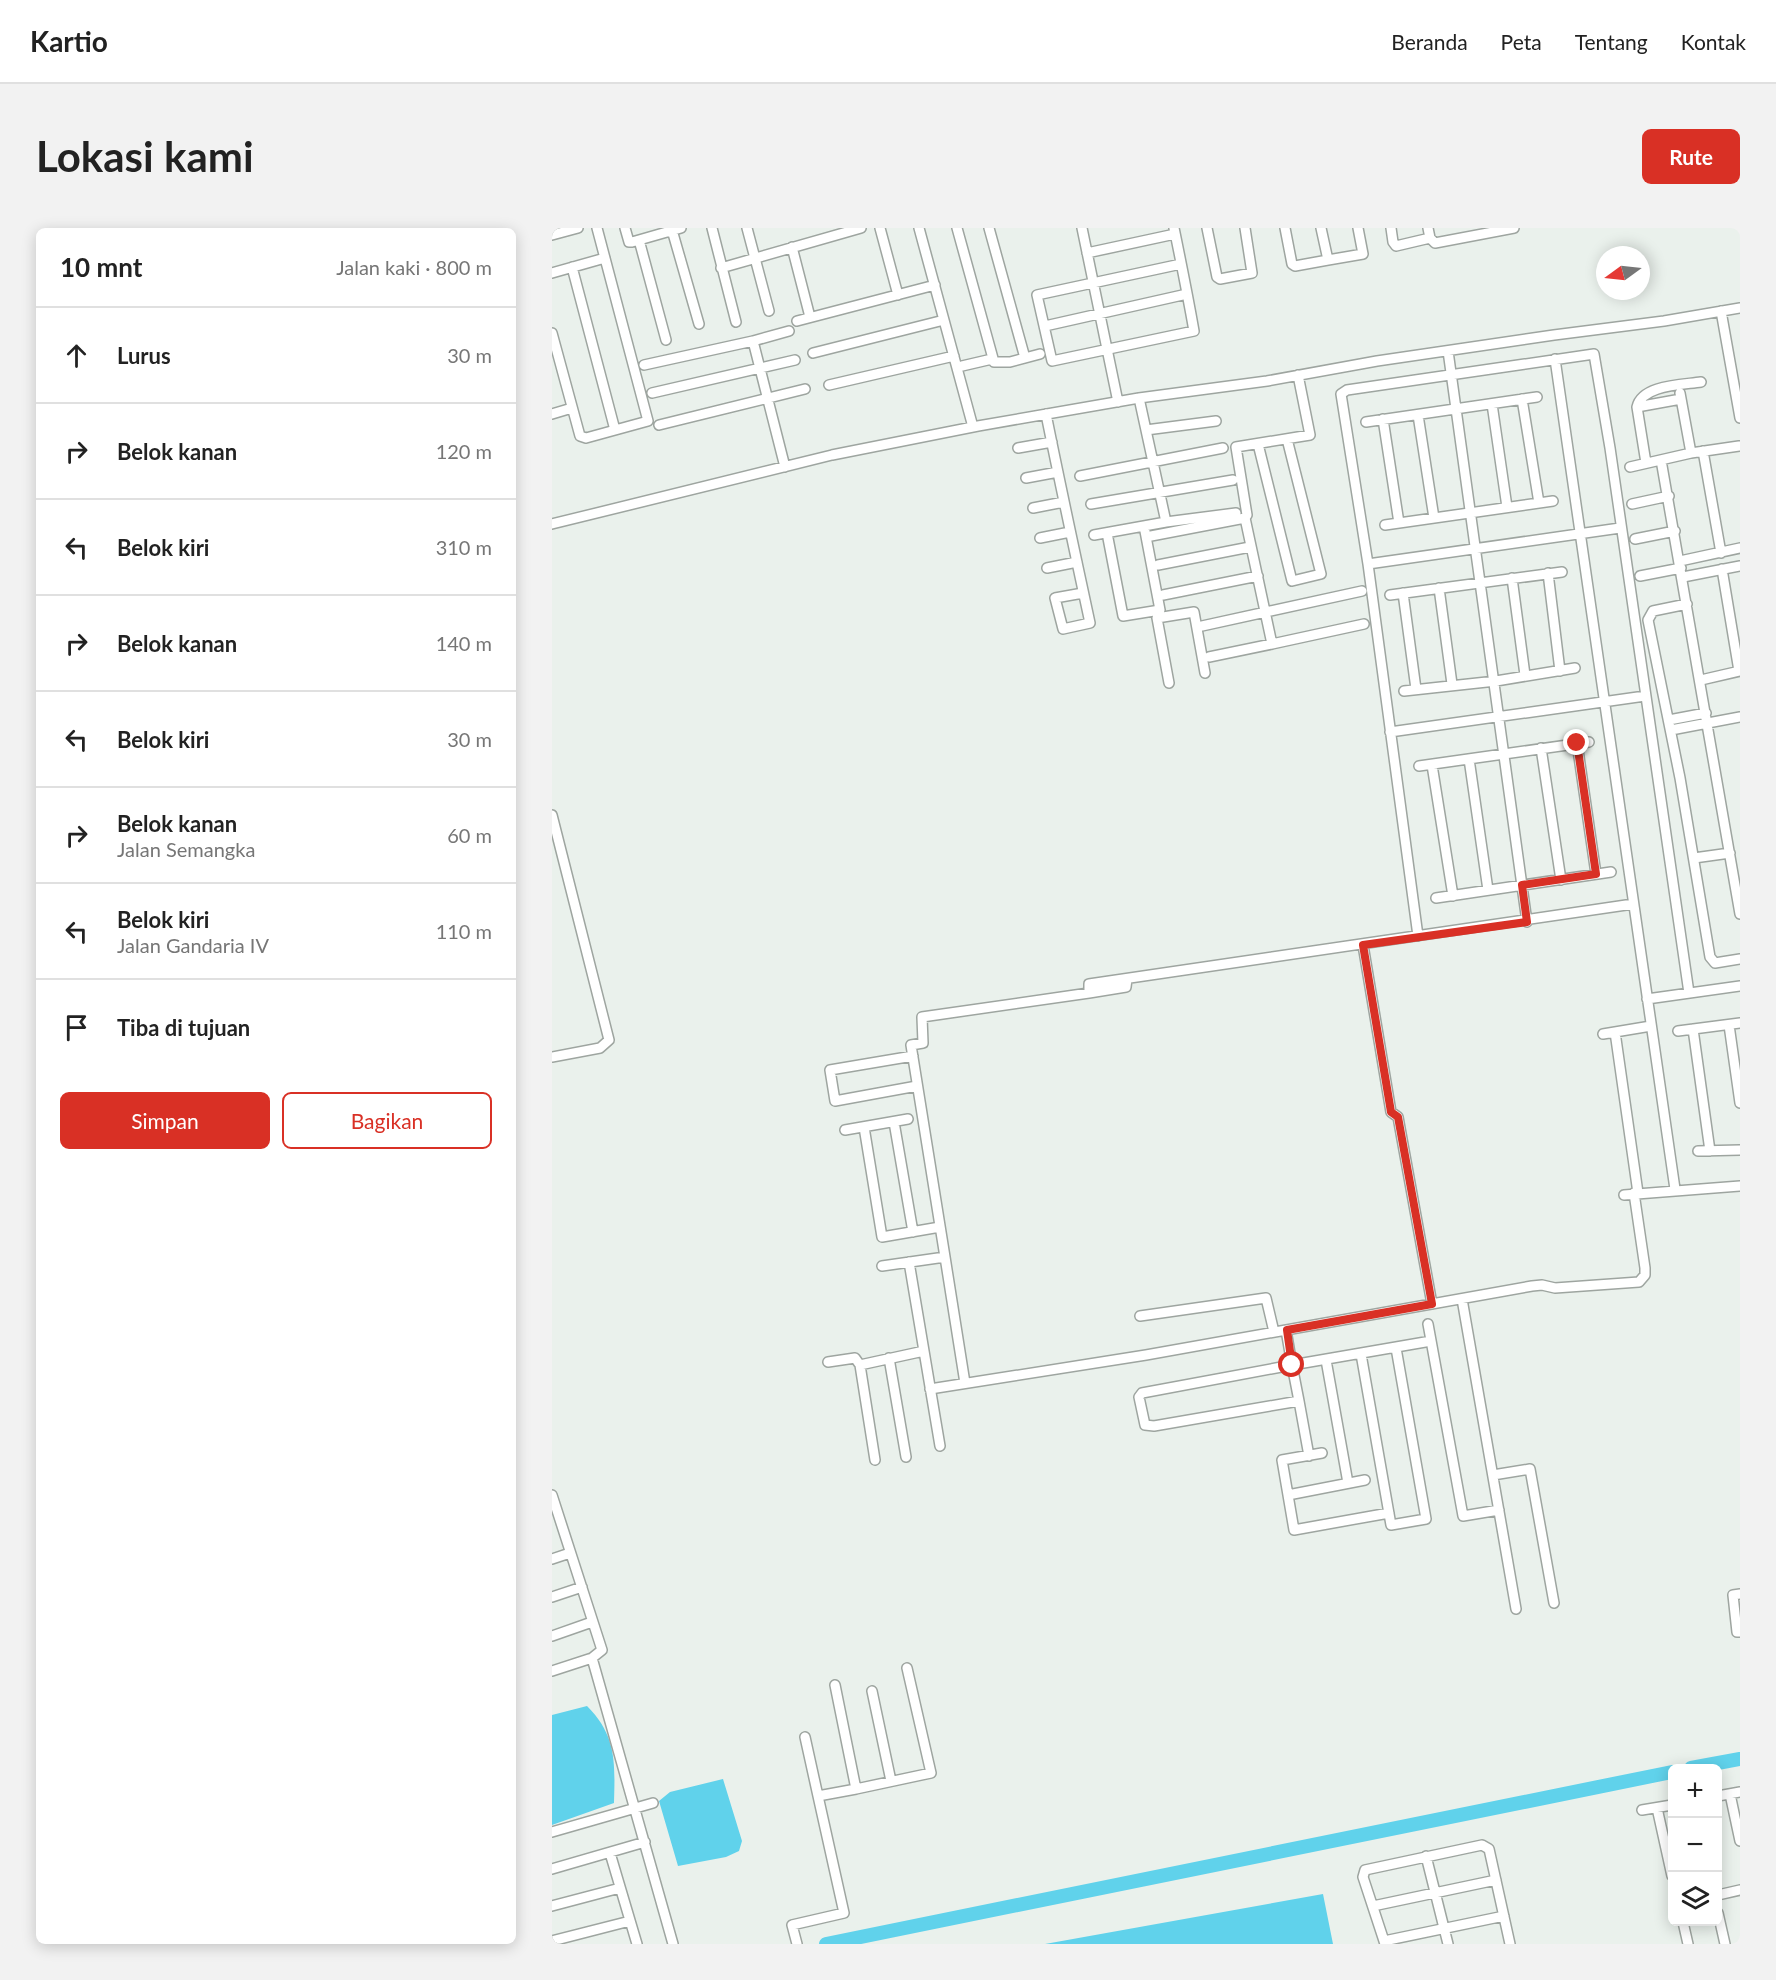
<!DOCTYPE html>
<html lang="id">
<meta charset="utf-8">
<style>
:root{--surface:#fff;--page:#f2f2f2;--text:#222;--muted:#767676;--line:#e0e0e0;--accent:#d93025}
body{margin:0;font-family:Lato,sans-serif;background:var(--page);color:var(--text)}
.controls{position:absolute;right:18px;bottom:18px;display:grid;overflow:hidden;border-radius:9px;box-shadow:0 3px 15px #0003}
.controls button{width:54px;height:54px;display:grid;place-items:center;padding:0;border:0;border-bottom:2px solid var(--line);background:var(--surface);color:var(--text);font:30px sans-serif}
.compass{position:absolute;left:1044px;top:18px;width:54px;height:54px;border-radius:50%;background:var(--surface);box-shadow:0 3px 15px #0003;rotate:255deg}
.stop{position:absolute;width:18px;height:18px;margin:-14px;border:4px solid #d93025;border-radius:50%;background:#fff}
.stop.end{background:#d93025;border-color:#fff;box-shadow:0 2px 6px #0008}
.list{margin:0;padding:0;list-style:none}
h2{display:flex;justify-content:space-between;align-items:center;height:78px;margin:0;padding:0 24px;font-size:26px}
h2 small{font-size:20px;font-weight:400;color:var(--muted)}
.list li{display:grid;grid-template-columns:39px 1fr auto;gap:18px;align-items:center;box-sizing:border-box;height:96px;padding:0 24px;border-top:2px solid var(--line)}
.list b{display:block;font-size:22px;white-space:nowrap}
.list p{margin:0;font-size:20px;white-space:nowrap;color:var(--muted)}
.list em{font-size:20px;font-style:normal;color:var(--muted)}
.actions{display:flex;gap:12px;padding:18px 24px}
.actions a{flex:1;padding:14px 0;border:2px solid var(--accent);border-radius:9px;text-align:center;font-size:21px;color:var(--accent)}
.actions .main{background:var(--accent);color:#fff}
.icon{flex:none;width:33px;height:33px;fill:none;stroke:currentColor;stroke-width:2;stroke-linecap:round;stroke-linejoin:round}
.map{position:relative;flex:none;width:1188px;height:1716px;overflow:hidden;border-radius:9px}
header{display:flex;align-items:center;gap:36px;box-sizing:border-box;height:84px;padding:0 30px;background:var(--surface);border-bottom:2px solid var(--line)}
header strong{font-size:28px}
nav{display:flex;gap:33px;margin-inline-start:auto;font-size:21px}
.intro{display:flex;align-items:center;justify-content:space-between;box-sizing:border-box;height:144px;padding:0 36px}
h1{margin:0;font-size:42px}
.button{padding:15px 27px;border-radius:9px;background:var(--accent);color:#fff;font-size:21px;font-weight:700}
main{display:flex;gap:36px;padding:0 36px}
aside{flex:1;background:var(--surface);border-radius:9px;box-shadow:0 3px 15px #0003}
.map>svg:first-child{display:block}
.water{fill:#60d2eb}
.lines{fill:none;stroke-linecap:round;stroke-linejoin:round}
.river{stroke:#60d2eb;stroke-width:14}
.minor-casing{stroke:#9ea5a0;stroke-width:12}
.minor{stroke:#fff;stroke-width:9}
.route{stroke:#d93025;stroke-width:8}
</style>
<header>
<strong>Kartio</strong>
<nav><a>Beranda</a><a>Peta</a><a>Tentang</a><a>Kontak</a></nav>
</header>
<div class="intro"><h1>Lokasi kami</h1><a class="button">Rute</a></div>
<main>
<aside>
<h2>10 mnt<small>Jalan kaki · 800 m</small></h2>
<ul class="list">
<li><svg class="icon" aria-label="ahead" viewBox="0 0 24 24"><path d="M12 20V5M6 11l6-6 6 6"/></svg><div><b>Lurus</b></div><em>30 m</em></li>
<li><svg class="icon" aria-label="right" viewBox="0 0 24 24"><path d="M7 20v-9h11M14 6l5 5-5 5"/></svg><div><b>Belok kanan</b></div><em>120 m</em></li>
<li><svg class="icon" aria-label="left" viewBox="0 0 24 24"><path d="M17 20v-9H6M10 6l-5 5 5 5"/></svg><div><b>Belok kiri</b></div><em>310 m</em></li>
<li><svg class="icon" aria-label="right" viewBox="0 0 24 24"><path d="M7 20v-9h11M14 6l5 5-5 5"/></svg><div><b>Belok kanan</b></div><em>140 m</em></li>
<li><svg class="icon" aria-label="left" viewBox="0 0 24 24"><path d="M17 20v-9H6M10 6l-5 5 5 5"/></svg><div><b>Belok kiri</b></div><em>30 m</em></li>
<li><svg class="icon" aria-label="right" viewBox="0 0 24 24"><path d="M7 20v-9h11M14 6l5 5-5 5"/></svg><div><b>Belok kanan</b><p>Jalan Semangka</p></div><em>60 m</em></li>
<li><svg class="icon" aria-label="left" viewBox="0 0 24 24"><path d="M17 20v-9H6M10 6l-5 5 5 5"/></svg><div><b>Belok kiri</b><p>Jalan Gandaria IV</p></div><em>110 m</em></li>
<li><svg class="icon" aria-label="arrive" viewBox="0 0 24 24"><path d="M6 21V4h12l-3 4 3 4H6"/></svg><div><b>Tiba di tujuan</b></div></li>
</ul>
<div class="actions"><a class="main">Simpan</a><a>Bagikan</a></div>
</aside>
<div class="map">
<svg width="1188" height="1716" viewBox="0 0 1188 1716">
<rect width="100%" height="100%" fill="#eaf1ec"/>
<path class="water" d="M35 1478C65 1508 63 1535 62 1575L0 1597V1487Z
M171 1551 190 1613 187 1623 174 1629 126 1638 107 1573 118 1564Z
M771 1666 781 1716H493Z"/>
<g class="lines">
<path class="river" d="M1139 1540 1188 1531
M274 1716 1120 1544"/>
<g class="minor-casing">
<path id="minor" d="M73 0 77 14H80L129 0
M160 0 184 94
M195 0 217 83
M328 0 346 67
M367 0 421 199
M405 0 442 134H458L488 126
M437 0 473 130
M530 0 566 174
M622 0C629 34 636 69 642 103L500 133 485 67 629 36
M655 0 665 49 668 51 700 45 693 0
M733 0 740 36 743 38 776 32 769 0
M839 0 841 14 844 18 878 10
M876 0 878 10 883 15 962 0
M120 2 147 96
M0 7 26 0
M87 12 114 112
M240 19 258 89
M535 25 623 6
M776 32 811 26 806 0
M20 39 63 202
M169 40 309 0
M0 45 53 30
M1169 83 1188 190
M245 93 383 57
M493 98 635 66
M0 105 28 208 34 210 96 193 45 0
M201 113 237 103
M896 123 975 694
M261 125 392 92
M1003 131 1123 961
M92 137 201 113 233 239
M410 138 440 131
M746 147 758 207 684 219 695 287 693 290 720 416 812 396
M277 157 402 128
M100 165 243 132
M1128 165 1139 225
M587 170 614 294 684 285
M970 171 987 275
M1129 171 1085 179C1090 157 1129 157 1149 154
M940 176 955 279
M1085 179 1094 235
M0 186 20 180
M494 186C508 256 523 325 538 395L511 401 503 370 531 365
M866 187 882 290
M831 191 847 295
M814 194 985 169
M107 197 253 161
M594 202 664 193
M706 216 740 353 769 346 735 211
M466 220 500 214
M1151 223 1169 325
M1109 232 1188 686
M1078 239 1139 225 1187 218
M528 248 671 220
M474 250 506 244
M539 276 681 252
M1080 276 1117 268
M481 280 512 274
M0 296 280 227 426 198 587 170 715 153 825 133 1002 107 1112 93 1188 80
M833 297 1001 273
M555 305 571 388 608 382 592 298
M542 307 614 294
M599 308 693 290
M488 310 518 304
M1083 311 1123 303
M1128 333 1188 320
M816 336 1068 300
M606 337 698 319
M495 340 525 334
M1170 341 1187 443
M996 345 1008 443
M1088 348 1129 340
M1131 349 1188 338
M960 350 973 447
M887 360 900 456
M851 365 864 461
M611 367 706 348
M838 367 1010 344
M1135 376 1101 383 1096 392 1128 550 1158 729 1163 735 1188 731
M650 398 810 363
M657 429 720 416
M1149 452 1188 443
M617 455 605 390 642 384 653 445
M852 463 944 453 1023 440
M1117 492 1154 485
M1119 502 1188 489
M838 504 1093 468
M1025 515 1044 646
M989 520 1009 652
M917 531 936 662
M880 537 901 668
M867 538 1037 514
M0 587 57 812 48 820 0 829
M1142 630 1178 625
M884 670 1059 644
M866 708 816 336 789 166 795 162 1042 126 1058 220 1137 765
M811 717 839 884 846 889 880 1076
M537 765 574 759 575 751
M1095 771 1188 758
M1177 797 1188 875
M1141 801 1158 923
M1126 803 1188 795
M1063 804 1086 965
M1051 806 1099 798
M361 828 278 842 283 873 365 858
M342 894 361 1004
M312 899 330 1009 388 999
M293 902 356 891
M1146 923 1188 922
M1072 967 1188 958
M393 1029 359 817 371 815 370 789 537 765V756L1081 676
M357 1034 388 1218
M330 1038 393 1029 413 1155
M910 1071 964 1381
M588 1088 714 1070 722 1104
M876 1096 911 1288 947 1282
M734 1102 740 1137 590 1165 587 1169 593 1197 602 1198 747 1173 740 1137 879 1113
M809 1126 839 1297 874 1291 844 1120
M337 1130 354 1229
M774 1132 796 1255
M276 1134 303 1130 308 1137 372 1123
M308 1137 323 1232
M378 1161 594 1127 980 1058 990 1057 1003 1060 1087 1054 1093 1047V1040L1082 965
M747 1173 757 1228
M770 1225 730 1232 742 1302 837 1285
M941 1247 978 1241 1002 1375
M0 1267 50 1422 40 1430 0 1443
M736 1267 813 1252
M0 1331 18 1325
M1188 1366 1181 1367 1185 1404H1188
M0 1369 30 1359
M0 1408 40 1394
M40 1430 121 1716
M283 1457 304 1561 379 1545 355 1440
M320 1463 339 1553
M253 1509 266 1568
M1178 1566 1188 1613
M1166 1568 1188 1564
M1105 1580 1120 1648
M1090 1582 1120 1577
M0 1604 101 1575
M58 1625 85 1716
M874 1628 896 1716
M0 1641 93 1614
M1166 1667 1188 1662
M0 1678 68 1660
M821 1678 944 1652
M1166 1685 1173 1716
M1131 1694 1136 1716
M0 1713 78 1693
M832 1713 952 1688
M245 1716 240 1697 292 1685 266 1568 304 1561
M833 1716 811 1649 813 1642 930 1617 937 1621 958 1716"/>
</g>
<use href="#minor" class="minor"/>
</g>
<g class="lines">
<path class="route" d="M740 1137 735 1102 880 1076 846 889 839 884 811 717 975 694 970 657 1044 646 1025 515"/>
</g>
</svg>
<div class="controls">
<button>+</button>
<button>−</button>
<button><svg class="icon" aria-label="layers" viewBox="0 0 24 24"><path d="M12 4l9 5-9 5-9-5zM3 14l9 5 9-5"/></svg></button>
</div>
<svg class="compass" viewBox="-18 -18 36 36"><path d="M0-13l5 13h-10z" fill="#e53935"/><path d="M0 13l5-13h-10z" fill="#767676"/></svg>
<div class="stop" style="left:740px;top:1137px"></div>
<div class="stop end" style="left:1025px;top:515px"></div>
</div>
</main>
